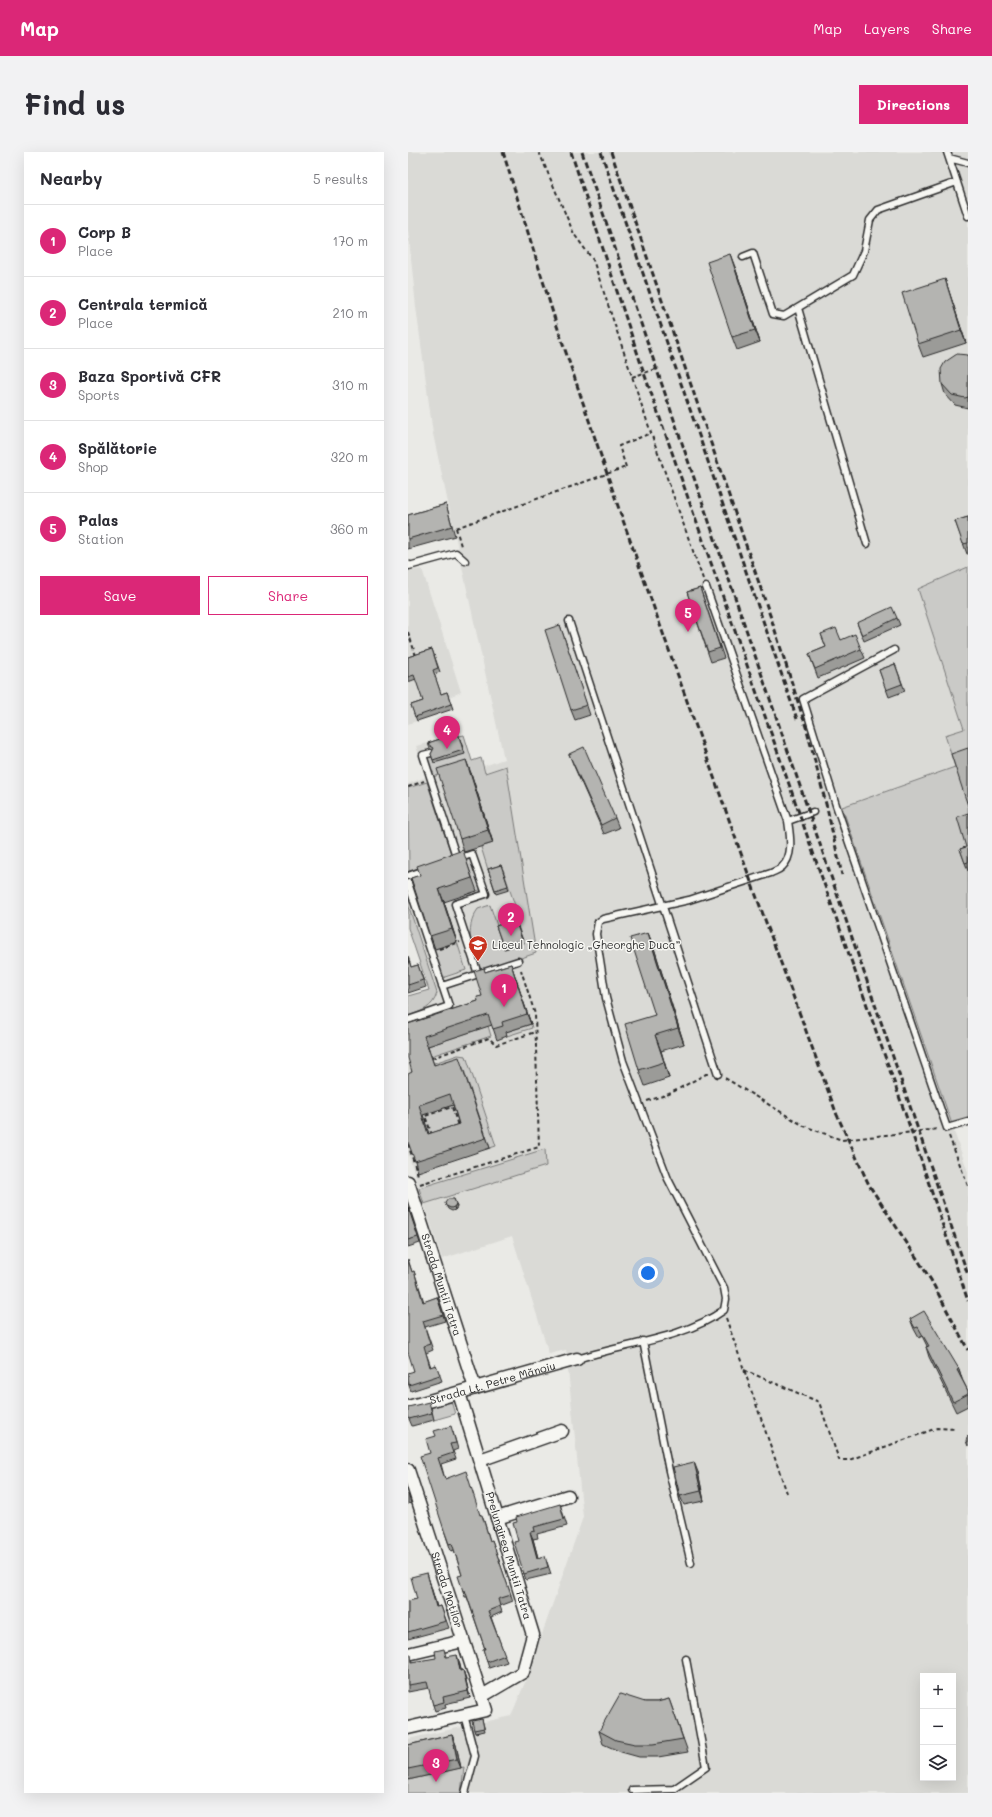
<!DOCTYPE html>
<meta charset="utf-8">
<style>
:root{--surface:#fff;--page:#f2f2f3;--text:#2b2b33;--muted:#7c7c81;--line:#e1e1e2;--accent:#db2777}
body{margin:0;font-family:Mali,sans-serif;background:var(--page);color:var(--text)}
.controls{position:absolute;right:12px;bottom:12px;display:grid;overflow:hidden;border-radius:0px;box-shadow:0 4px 16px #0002}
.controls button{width:36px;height:36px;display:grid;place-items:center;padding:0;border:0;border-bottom:1px solid var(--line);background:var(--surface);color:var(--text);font:20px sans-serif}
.you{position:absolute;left:240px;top:1121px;width:14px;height:14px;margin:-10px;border:3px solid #fff;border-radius:50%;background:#1a73e8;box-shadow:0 0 0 6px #1a73e833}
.badge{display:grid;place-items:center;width:26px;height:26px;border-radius:50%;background:var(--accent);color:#fff;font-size:13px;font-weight:700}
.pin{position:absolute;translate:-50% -33px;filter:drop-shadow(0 1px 2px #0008)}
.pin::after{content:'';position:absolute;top:21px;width:14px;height:12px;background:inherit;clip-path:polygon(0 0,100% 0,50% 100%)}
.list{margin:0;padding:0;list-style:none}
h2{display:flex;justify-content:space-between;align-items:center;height:52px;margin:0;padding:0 16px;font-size:17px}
h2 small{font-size:13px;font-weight:400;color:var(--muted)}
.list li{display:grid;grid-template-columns:26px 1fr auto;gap:12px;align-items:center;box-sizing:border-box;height:72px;padding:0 16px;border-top:1px solid var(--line)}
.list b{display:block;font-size:15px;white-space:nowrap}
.list p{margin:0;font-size:13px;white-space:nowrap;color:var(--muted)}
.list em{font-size:13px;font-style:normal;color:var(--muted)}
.actions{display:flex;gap:8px;padding:12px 16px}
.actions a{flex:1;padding:9px 0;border:1px solid var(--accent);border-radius:0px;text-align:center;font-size:14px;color:var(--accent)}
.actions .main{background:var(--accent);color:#fff}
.icon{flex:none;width:22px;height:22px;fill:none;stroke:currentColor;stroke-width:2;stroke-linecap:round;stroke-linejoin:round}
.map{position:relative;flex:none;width:560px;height:1641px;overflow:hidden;border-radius:0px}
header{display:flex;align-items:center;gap:24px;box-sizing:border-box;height:56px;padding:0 20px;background:var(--accent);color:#fff}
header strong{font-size:19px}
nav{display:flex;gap:22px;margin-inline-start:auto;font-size:14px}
.intro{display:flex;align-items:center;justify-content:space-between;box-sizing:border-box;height:96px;padding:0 24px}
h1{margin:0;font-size:28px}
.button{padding:10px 18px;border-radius:0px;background:var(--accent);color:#fff;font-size:14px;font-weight:700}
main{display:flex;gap:24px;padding:0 24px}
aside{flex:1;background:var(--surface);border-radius:0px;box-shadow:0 4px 16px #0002}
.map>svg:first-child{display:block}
.built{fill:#dadad6;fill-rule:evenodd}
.green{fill:#cacac7;stroke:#7a7a79}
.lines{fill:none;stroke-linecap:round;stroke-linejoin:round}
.lane-casing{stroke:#2b2b2b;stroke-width:9}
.street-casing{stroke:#2b2b2b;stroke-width:15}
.path{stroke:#2b2b2b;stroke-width:2;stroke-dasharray:4 3;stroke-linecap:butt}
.lane{stroke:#f6f6f2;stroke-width:6}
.street{stroke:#f6f6f2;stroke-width:12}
.rail{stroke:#2b2b2b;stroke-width:3;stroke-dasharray:6 3;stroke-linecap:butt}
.path-bridge{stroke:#2b2b2b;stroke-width:2;stroke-dasharray:4 3;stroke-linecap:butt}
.wall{fill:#9b9b98;stroke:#2b2b2b;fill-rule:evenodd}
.shaded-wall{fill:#7e7e7c;stroke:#2b2b2b}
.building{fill:#b4b4b1;stroke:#2b2b2b;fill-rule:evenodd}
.labels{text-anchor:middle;stroke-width:3;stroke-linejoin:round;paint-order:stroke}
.poi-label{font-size:11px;fill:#2b2b2b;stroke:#f6f6f2;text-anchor:start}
.street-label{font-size:11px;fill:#2b2b2b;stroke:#f6f6f2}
</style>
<header>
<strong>Map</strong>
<nav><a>Map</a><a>Layers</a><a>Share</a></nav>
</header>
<div class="intro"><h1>Find us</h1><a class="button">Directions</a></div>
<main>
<aside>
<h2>Nearby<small>5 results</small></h2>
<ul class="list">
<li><span class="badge">1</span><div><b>Corp B</b><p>Place</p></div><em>170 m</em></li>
<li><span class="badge">2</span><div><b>Centrala termică</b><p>Place</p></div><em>210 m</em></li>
<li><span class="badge">3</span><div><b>Baza Sportivă CFR</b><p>Sports</p></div><em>310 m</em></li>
<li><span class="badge">4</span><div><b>Spălătorie</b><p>Shop</p></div><em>320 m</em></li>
<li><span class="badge">5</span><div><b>Palas</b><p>Station</p></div><em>360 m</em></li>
</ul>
<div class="actions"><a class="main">Save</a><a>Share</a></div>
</aside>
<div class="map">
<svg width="560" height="1641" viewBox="0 0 560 1641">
<rect width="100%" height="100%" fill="#eaeae6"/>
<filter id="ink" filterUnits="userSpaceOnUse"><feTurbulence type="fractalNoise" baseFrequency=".025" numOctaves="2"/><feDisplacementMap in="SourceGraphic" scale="8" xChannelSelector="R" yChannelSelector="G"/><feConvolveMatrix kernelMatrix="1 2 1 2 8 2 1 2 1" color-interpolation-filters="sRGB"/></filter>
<g filter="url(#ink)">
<path class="built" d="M0 0H560V415L510 437 556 577 547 615 434 655 560 1020V1641H0V1587L103 1564 118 1528 175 1365 158 1198 141 1202 104 1084 34 1107 0 1002V844L21 838 0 776V632L18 625 8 594 20 591 21 594 56 583 64 609 73 606 76 614 96 607 25 282 8 155 0 77ZM515 1524H545V1626H515Z
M14 417 53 540 41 545 45 557 0 572V419Z"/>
<path class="green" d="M560 415V973L546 978 434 655 547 615 537 583 556 577 510 437Z
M56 583 64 609 73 606 77 621 98 614 128 801 73 820C65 798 55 778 70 757L82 753 97 797 115 791 109 771 112 769 95 717 81 721 73 695 85 691 60 613 25 625 19 606 56 602 51 584Z
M19 630 44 705 1 719 0 636Z
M64 706 74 737 69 739H8L4 726Z
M0 752 29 841C25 856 14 859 0 864V844L21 838 0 776Z
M49 790 58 818 34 826 24 798Z
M123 872 124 876 99 884 98 880Z
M80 874 83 884 23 904 20 894Z
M50 903 58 904 88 994 82 996 55 915 30 923 26 911Z
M46 953 55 982 24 992 15 963Z
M137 997 138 1014 16 1052 11 1036Z
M43 1249 47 1262 26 1268 23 1254Z
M56 1615 53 1641H0V1628Z"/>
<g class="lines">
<g class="lane-casing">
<path id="lane" d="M539 0 560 64
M541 6 560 11
M335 105 345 101 365 162 376 164 445 123 456 99 462 68 470 58 549 30
M390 156 459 392
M0 412 1 414 48 401 57 409
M161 469 310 922
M486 498 395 547 428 653 539 976 560 970
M23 601 15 603 49 707
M380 669 405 660
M50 707 64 702 78 742 47 752 70 822
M0 724 17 718
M0 731 41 854 0 868
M34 834 110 809
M235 1189 261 1319 283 1411
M169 1207C216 1192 276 1187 316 1158L318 1147 316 1136 260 1027 215 909 198 846 188 782 190 770 195 767 281 748 363 721C367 719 371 718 374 715 386 704 382 683 380 669L298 435
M56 1563 67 1604 57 1641
M224 1638 266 1637 298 1615 278 1507"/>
</g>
<g class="street-casing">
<g id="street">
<path id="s1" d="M0 1030 67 1236"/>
<path id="s2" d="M51 1241 125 1483 115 1520 74 1544"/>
<path id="s3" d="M0 1255 169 1207"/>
<path d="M72 1308 154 1279"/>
<path id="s4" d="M0 1318 78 1558 0 1576"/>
<path d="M89 1366 160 1344"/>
<path d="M0 1502 55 1489"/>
</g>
</g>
<path class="path" d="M131 0 166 82 185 108 243 281 295 427
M224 225 251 216
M218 315 211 294 243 281
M48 376 53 394
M0 480 8 504
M0 635 16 629
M31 797 52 790
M24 906 81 886 88 893 127 880
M317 926 396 974 434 988 531 977
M239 949 261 942 298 922H302
M24 983 17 964 44 955 50 974
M541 984 560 1034
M0 992 10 1023
M12 1032 131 995 127 862 113 818
M318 1166 379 1341
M336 1218 411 1250 431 1308H441L529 1276 548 1277"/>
<use href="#lane" class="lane"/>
<use href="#street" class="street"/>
<path class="rail" d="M95 0 149 174 211 357 342 727 429 963 461 1033 523 1128 560 1198
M163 0 236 221 504 981 560 1149
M174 0 560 1123
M193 0 389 567
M203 0 364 469 399 578 419 656 434 723"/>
<path class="path-bridge" d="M48 376 218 315"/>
</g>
<path class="wall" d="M327 115 352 190 329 198 324 185Z
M537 127 558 191 515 205 510 192Z
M560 203V256L547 253 537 242 534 232Z
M38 352 47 384 0 397V363Z
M560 365V402H559L547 369Z
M292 436 316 506 303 510 279 440Z
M489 466 492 473 456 489 449 471Z
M152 473 182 563 167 568 163 558Z
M413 482 433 488 453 497 457 506 410 526 401 502 418 495Z
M24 497 32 520 26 522 33 542 39 540 45 557 9 569 3 553 15 549 8 527 0 530V505Z
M487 512 497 539 481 545 471 518Z
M50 581 57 602 26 611 23 602 25 598 22 597 20 591Z
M161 602 207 666 211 676 196 682 165 612Z
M63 621 85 691 56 700 52 687Z
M560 661V719L552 697 558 695Z
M59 711 69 739 36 750 49 790 27 797 3 726Z
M93 713 101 738 88 742 80 717Z
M107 767 116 791 96 797 88 774Z
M240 781 246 796 276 892 253 899 261 926 237 934 231 918 247 863Z
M0 804 3 815 10 813 18 835 0 841Z
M103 812 123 872 98 880 99 884 89 888 84 873 20 894 26 913 54 915 82 996 10 1020 7 1009 4 920 0 872 70 849 74 844 77 820ZM45 953 51 972 21 982 15 963Z
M46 1047 49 1055 47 1058 44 1059 40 1057 37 1051Z
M0 1055 12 1091 0 1095Z
M0 1107 4 1120 6 1119 16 1150 29 1145 37 1169 17 1175 25 1198 18 1201 23 1215 28 1213 34 1229 3 1239 0 1231 6 1219Z
M502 1167 551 1217 554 1227 560 1239V1254L548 1260 521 1205 518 1195 519 1194 514 1184 511 1186 506 1177Z
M23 1256 26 1268 4 1274 1 1267Z
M45 1280 50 1297 45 1299 48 1307 33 1312 37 1327 73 1363 76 1369 82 1389 84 1388 105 1449 92 1454 94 1460 83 1465 99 1510 81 1516 75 1497H77L59 1445H57L55 1439 54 1423 46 1398 43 1399 36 1378 22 1301Z
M290 1320 296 1349 276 1353 272 1344Z
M0 1342 3 1351 0 1352Z
M152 1352 159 1374 129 1382 130 1386 125 1387 130 1406 139 1410 143 1422 118 1428 116 1422 110 1389Z
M21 1428 29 1455 33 1454 41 1476 0 1487V1449L9 1447Z
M0 1503 5 1510 39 1505 51 1509 53 1518H55L57 1524 62 1546 37 1552 38 1556 27 1559 25 1553 21 1536 0 1540Z
M261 1547 280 1600 250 1605H231L213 1600 195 1592 191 1579 237 1550H249Z
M74 1567 77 1579 67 1581 66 1578Z
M44 1583 48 1593 53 1616 0 1628V1593Z"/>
<path class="shaded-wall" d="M322 102 327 115 352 190 347 178Z
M537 127 541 140 558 191 553 178Z
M58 608 63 621 85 691 80 678Z
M31 737 36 750 49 790 44 777Z
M240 781 246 796 276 892 270 876Z
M103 812 106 822 123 872 119 862Z
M247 883 253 899 261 926 256 910Z
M48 1052 49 1055 47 1058 46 1055Z
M551 1217 554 1227 552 1228 549 1218Z
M286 1310 290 1320 296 1349 293 1339Z
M122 1380 125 1387 132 1413 129 1406Z
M19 1421 21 1428 31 1462 28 1455Z
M49 1503 51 1509 55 1525 52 1519Z
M55 1518 57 1524 62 1546 60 1539Z
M44 1583 48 1593 53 1616 49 1607Z"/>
<path class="building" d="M322 102 347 178 324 185 299 110Z
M537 127 553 178 510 192 494 141Z
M549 202 560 203V245L557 246 544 243 534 232 533 217 537 210Z
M38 352 44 374 0 387V363Z
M560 365V391L555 392 547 369Z
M292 436 312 496 300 500 279 440Z
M484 455 489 466 454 483 449 471Z
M152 473 179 553 163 558 137 478Z
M428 476 433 488 447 482 453 497 407 517 401 502 418 495 413 482Z
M24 497 30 516 25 518 33 542 39 540 43 552 7 565 3 553 15 549 6 523 0 525V505Z
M487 512 494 532 478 538 471 518Z
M50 581 55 598 25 608 23 602 26 596 21 593 20 591Z
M176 595 207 666 193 673 161 602Z
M560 596V654L543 602Z
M58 608 80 678 52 687 29 617Z
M560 661V710L557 711 552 697 558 695 549 665Z
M55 698 64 726 31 737 44 777 22 784 3 726 12 723 9 714Z
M93 713 100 734 87 738 80 717Z
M107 767 114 788 95 794 88 774Z
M240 781 270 876 247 883 256 910 231 918 217 872 247 863 222 786Z
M0 805 3 815 10 813 15 828 0 833Z
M103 812 119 862 94 870 95 874 85 877 80 863 16 884 26 913 51 905 78 986 7 1009 0 990V922L4 920 0 906V872L70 849 69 845 74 844 66 819 76 816 77 820ZM42 942 51 972 20 982 11 953Z
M40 1047H46L48 1052 46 1055 43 1056 38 1054 37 1051Z
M0 1055 10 1085 0 1088Z
M0 1108 4 1120 6 1119 15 1150 29 1145 35 1163 15 1169 22 1192 16 1194 22 1215 28 1213 32 1223 1 1233 0 1221 6 1219 0 1200Z
M516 1159 551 1217 549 1218 560 1239V1242L545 1250 518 1195 521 1194 510 1175 507 1176 502 1167Z
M21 1250 24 1261 1 1267 0 1263V1255Z
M43 1274 48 1291 42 1292 45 1301 30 1306 37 1327 58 1319 72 1363H74L82 1389 84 1388 103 1443 90 1447 92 1454 80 1459 97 1503 79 1510 75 1497H77L57 1438 55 1439 50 1424 54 1423 44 1391 41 1392 36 1378 12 1304 22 1301 18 1287 28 1284 26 1279Z
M560 1284V1294L558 1289 559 1285Z
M286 1310 293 1339 272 1344 265 1315Z
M152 1352 156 1367 126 1375 127 1379 122 1380 129 1406 137 1404 140 1415 116 1422 106 1390 110 1389 105 1371 109 1370 108 1365Z
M19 1421 28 1455 33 1454 38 1469 0 1480V1449L9 1447 3 1425Z
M36 1497 38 1505 49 1503 52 1519 55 1518 60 1539 35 1545 36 1550 25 1553 19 1530 0 1533V1503L3 1502 4 1510 28 1506 27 1499Z
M212 1542 237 1550H249L261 1547 275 1587 245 1592H227L208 1588 191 1579Z
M74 1567 76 1576 66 1578 64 1569Z
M44 1583 49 1607 0 1617V1593Z"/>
</g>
<defs>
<g id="school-pin" transform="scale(1)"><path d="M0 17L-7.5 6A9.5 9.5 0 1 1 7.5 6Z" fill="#c8321e" stroke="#f6f6f2"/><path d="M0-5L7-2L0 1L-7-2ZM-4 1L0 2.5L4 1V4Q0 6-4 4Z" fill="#fff"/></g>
</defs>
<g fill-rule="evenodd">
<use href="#school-pin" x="70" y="793"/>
</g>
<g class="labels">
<g class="poi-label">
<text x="84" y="797">Liceul Tehnologic „Gheorghe Duca”</text>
</g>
<g class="street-label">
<text dy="4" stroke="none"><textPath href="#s1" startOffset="108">Strada Munții Tatra</textPath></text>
<text dy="4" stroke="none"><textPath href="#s3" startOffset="88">Strada Lt. Petre Mănoiu</textPath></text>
<text dy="4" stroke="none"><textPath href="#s2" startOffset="170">Prelungirea Munții Tatra</textPath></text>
<text dy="4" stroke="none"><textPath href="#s4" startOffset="126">Strada Moților</textPath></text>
</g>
</g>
</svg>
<div class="controls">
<button>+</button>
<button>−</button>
<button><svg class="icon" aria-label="layers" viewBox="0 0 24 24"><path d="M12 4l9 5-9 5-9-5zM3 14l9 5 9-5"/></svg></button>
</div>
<div class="you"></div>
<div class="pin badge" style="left:96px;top:855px">1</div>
<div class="pin badge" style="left:103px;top:784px">2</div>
<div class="pin badge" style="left:28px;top:1630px">3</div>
<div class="pin badge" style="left:39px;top:597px">4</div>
<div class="pin badge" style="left:280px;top:480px">5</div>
</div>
</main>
